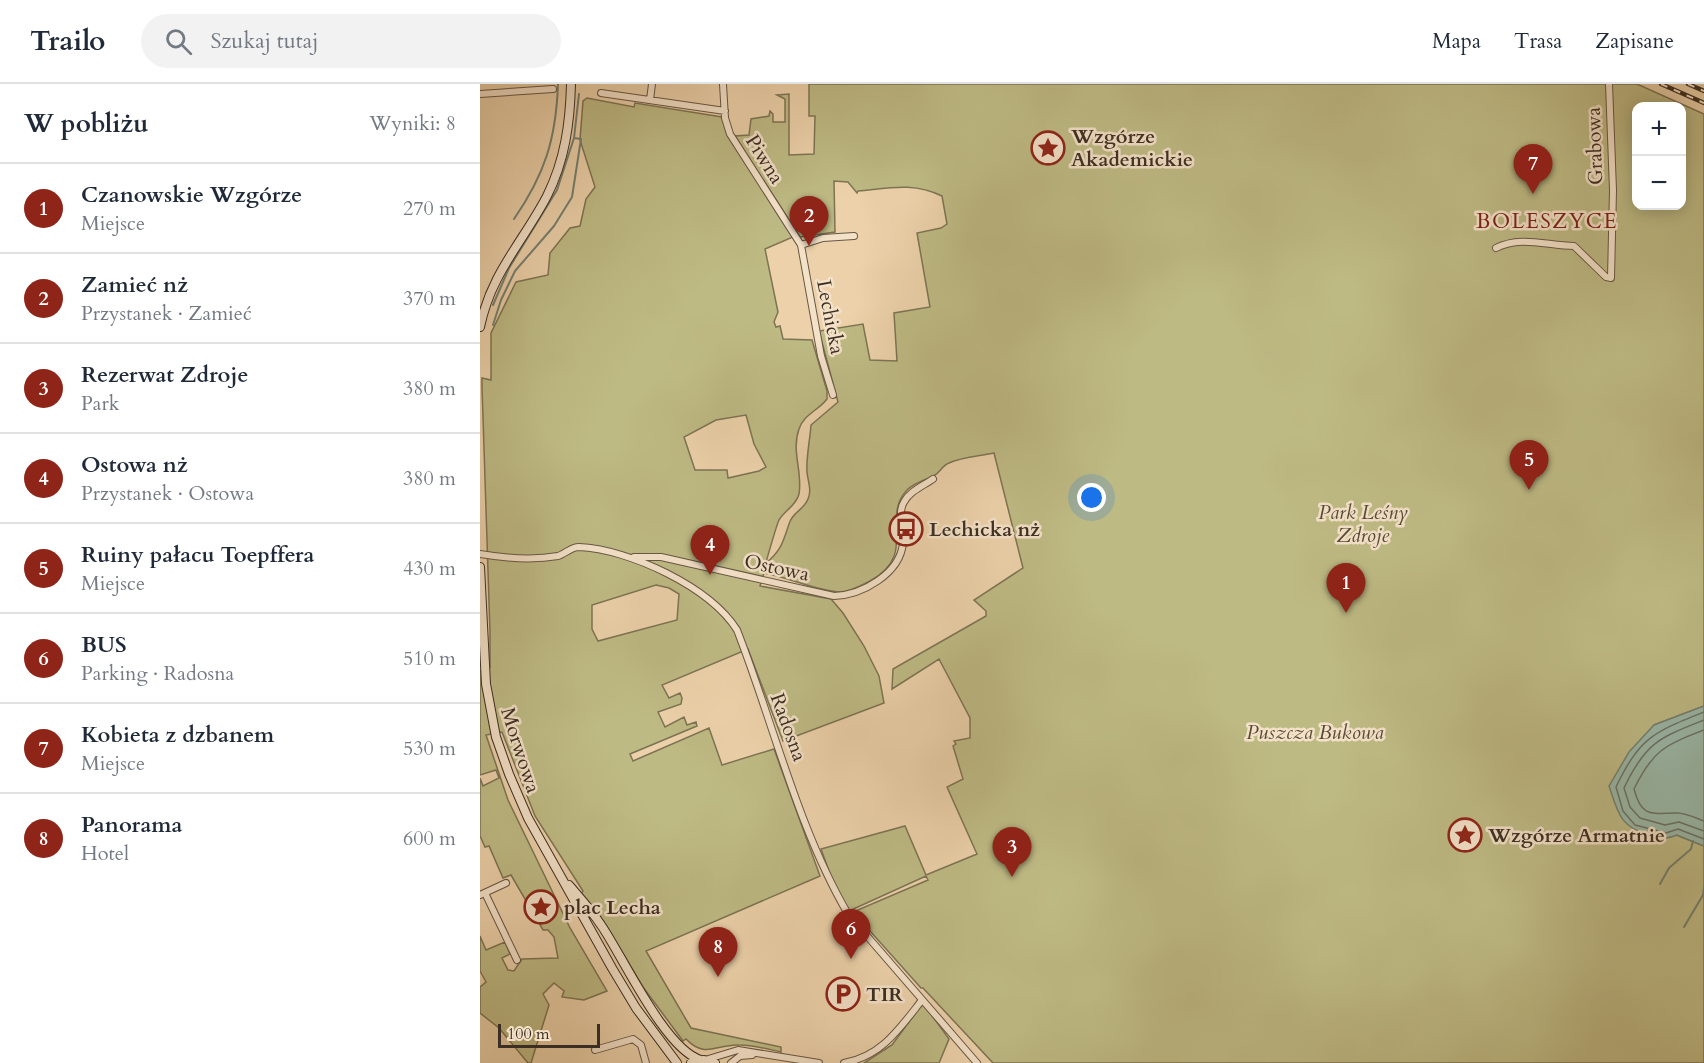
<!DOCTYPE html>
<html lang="pl">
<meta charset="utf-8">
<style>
:root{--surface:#fff;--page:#f2f2f3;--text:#1f2937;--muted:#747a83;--line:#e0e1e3;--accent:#8f2418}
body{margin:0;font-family:Cardo,serif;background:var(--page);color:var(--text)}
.controls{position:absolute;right:18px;top:18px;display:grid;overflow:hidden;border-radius:12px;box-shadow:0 3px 15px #0003}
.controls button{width:54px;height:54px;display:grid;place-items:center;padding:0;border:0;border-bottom:2px solid var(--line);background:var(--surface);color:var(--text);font:30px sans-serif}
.scale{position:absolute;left:18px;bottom:15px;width:102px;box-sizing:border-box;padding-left:6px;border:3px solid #3c2e23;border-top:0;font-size:16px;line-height:21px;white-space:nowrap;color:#3c2e23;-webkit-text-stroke:4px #f3e1c8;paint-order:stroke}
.you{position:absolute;left:612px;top:414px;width:21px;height:21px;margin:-15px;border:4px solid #fff;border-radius:50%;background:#1a73e8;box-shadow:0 0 0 9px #1a73e833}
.badge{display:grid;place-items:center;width:39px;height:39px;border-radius:50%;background:var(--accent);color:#fff;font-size:20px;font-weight:700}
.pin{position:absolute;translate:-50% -50px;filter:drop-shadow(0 2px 3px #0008)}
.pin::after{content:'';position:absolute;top:32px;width:21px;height:18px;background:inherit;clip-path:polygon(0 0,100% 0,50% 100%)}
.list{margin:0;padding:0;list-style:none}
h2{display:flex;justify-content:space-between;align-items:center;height:78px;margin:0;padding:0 24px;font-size:26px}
h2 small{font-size:20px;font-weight:400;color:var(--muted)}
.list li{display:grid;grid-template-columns:39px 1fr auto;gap:18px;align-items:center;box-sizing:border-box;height:90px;padding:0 24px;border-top:2px solid var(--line)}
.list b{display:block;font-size:22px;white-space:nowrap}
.list p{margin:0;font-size:20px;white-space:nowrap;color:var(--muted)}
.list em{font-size:20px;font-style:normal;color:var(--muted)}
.icon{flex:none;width:33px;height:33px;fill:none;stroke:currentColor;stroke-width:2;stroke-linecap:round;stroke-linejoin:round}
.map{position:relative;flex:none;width:1224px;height:979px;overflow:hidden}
header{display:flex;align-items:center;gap:36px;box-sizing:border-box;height:84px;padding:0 30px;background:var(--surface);border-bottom:2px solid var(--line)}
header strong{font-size:28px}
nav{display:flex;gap:33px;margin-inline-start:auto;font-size:21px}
.search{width:420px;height:54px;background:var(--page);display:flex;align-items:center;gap:15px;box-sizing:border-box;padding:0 21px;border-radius:33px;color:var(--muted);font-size:22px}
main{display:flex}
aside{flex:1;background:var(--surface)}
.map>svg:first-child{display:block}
.green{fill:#beba84;stroke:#7d7454;stroke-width:1.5;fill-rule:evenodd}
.water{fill:#99b7a7;stroke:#748072;stroke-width:1.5}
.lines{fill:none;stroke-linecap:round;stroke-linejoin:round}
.shore{stroke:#6a7265;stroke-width:1.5}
.stream{stroke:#748072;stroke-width:2}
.street-casing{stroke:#685745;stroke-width:8}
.secondary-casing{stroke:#3c2e23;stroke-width:10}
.street{stroke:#f3e1c8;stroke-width:6}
.secondary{stroke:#f3e1c8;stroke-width:8}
.rail-casing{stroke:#3c2e23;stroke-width:4.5}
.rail{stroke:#f3e1c8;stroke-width:2;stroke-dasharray:7;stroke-linecap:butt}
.labels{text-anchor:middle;stroke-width:5;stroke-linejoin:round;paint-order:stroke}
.poi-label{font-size:20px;font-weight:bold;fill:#3c2e23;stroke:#f3e1c8;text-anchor:start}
.street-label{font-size:20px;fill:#3c2e23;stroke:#f3e1c8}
.park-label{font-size:20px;font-style:italic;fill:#564a36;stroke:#f3e1c8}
.neighbourhood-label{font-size:21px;letter-spacing:1.5px;fill:#7a1f14;stroke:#f3e1c8}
</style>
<header>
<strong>Trailo</strong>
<div class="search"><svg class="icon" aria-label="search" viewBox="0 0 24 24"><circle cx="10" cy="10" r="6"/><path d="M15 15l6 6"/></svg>Szukaj tutaj</div>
<nav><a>Mapa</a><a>Trasa</a><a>Zapisane</a></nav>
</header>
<main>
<aside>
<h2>W pobliżu<small>Wyniki: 8</small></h2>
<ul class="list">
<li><span class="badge">1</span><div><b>Czanowskie Wzgórze</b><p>Miejsce</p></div><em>270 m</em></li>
<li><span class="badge">2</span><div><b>Zamieć nż</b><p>Przystanek · Zamieć</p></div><em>370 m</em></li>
<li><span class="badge">3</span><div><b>Rezerwat Zdroje</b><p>Park</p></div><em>380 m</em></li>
<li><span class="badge">4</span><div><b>Ostowa nż</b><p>Przystanek · Ostowa</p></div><em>380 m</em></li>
<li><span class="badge">5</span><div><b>Ruiny pałacu Toepffera</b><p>Miejsce</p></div><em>430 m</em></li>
<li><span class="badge">6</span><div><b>BUS</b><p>Parking · Radosna</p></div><em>510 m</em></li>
<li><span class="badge">7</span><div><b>Kobieta z dzbanem</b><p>Miejsce</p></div><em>530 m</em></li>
<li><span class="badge">8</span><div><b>Panorama</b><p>Hotel</p></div><em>600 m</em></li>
</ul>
</aside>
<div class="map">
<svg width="1224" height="979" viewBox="0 0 1224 979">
<rect width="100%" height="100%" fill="#ecd1aa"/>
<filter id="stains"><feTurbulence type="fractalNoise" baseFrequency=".00333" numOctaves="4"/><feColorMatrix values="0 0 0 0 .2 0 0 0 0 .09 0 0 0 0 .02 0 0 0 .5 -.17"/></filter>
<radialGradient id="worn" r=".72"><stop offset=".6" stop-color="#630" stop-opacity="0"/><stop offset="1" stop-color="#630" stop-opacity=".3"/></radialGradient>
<path class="green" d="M329 0H1157L1224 30V622L1174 641 1196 751 1224 762V979H513L443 904H441L373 828 448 796 446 792 369 827 353 798 341 765 425 742 446 791 497 770 467 703 483 695 473 662 476 660 474 657 490 654V634L459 575 412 605 413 585 506 532V527L494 516 543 484 514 369C500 372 481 373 469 379 463 381 460 388 455 391 446 396 435 398 427 406 400 435 439 470 390 497 380 502 370 508 360 508 336 507 308 493 284 489L280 502 351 515 363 529 384 562 399 592 404 619 303 657 268 565 182 601 189 614 200 609 202 614 201 620 178 628 185 643 204 633 207 641 216 638 217 642 150 670 153 677 229 644 242 681 294 665 340 792 166 867 211 944 301 963V968C287 965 273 961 259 961 236 960 225 975 206 955L203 957 163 903 126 841 101 810 103 807 55 732 22 648 6 651 28 716 90 844 127 907 104 916 82 913 84 907 74 899 63 910 69 921 51 979H48L19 944 0 929V903L6 898 0 887V852L6 866 25 858 30 870 22 874 28 886 34 887 42 875 78 874 74 853 68 846H63L31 791 23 794 9 762 5 763 0 752V694L3 702 19 694 16 686 0 691V587L10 584V548L2 303V294L11 296V249L36 198 68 191 70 169 90 144 100 142 106 115 115 103 100 56 103 17 107 14 154 23 155 19 242 33 255 63 313 153 285 165 298 228 294 238 296 243 300 242 303 255 332 256 347 307V315C339 326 323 331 319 345 311 367 323 389 319 410 316 422 305 426 299 436 297 440 287 474 286 479 301 467 303 458 309 440 312 428 324 426 328 415 332 406 328 398 327 388 326 373 330 356 331 341L358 318 339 247 383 240 390 276 417 277 414 229 450 223 437 149 461 144 467 140 462 112C433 98 410 104 378 107L377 109 368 98 354 97 355 148 320 153 255 52 269 51 271 35 289 32 290 27 293 30V38H305V15L297 11 309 10V71L334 70 335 32H329ZM1156 22H1202V122H1156ZM266 331 274 360 286 383 279 387 248 394 247 386H215L204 353 236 336ZM176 501 189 504 199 510 197 536 118 557 112 545V521Z
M443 919 469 955 459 979H384L412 961Z"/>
<path class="water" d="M1224 622V762L1197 751C1186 756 1180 754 1169 751 1140 743 1138 729 1129 702L1149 668 1174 641Z"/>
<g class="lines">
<path class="shore" d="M1224 628C1174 648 1160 653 1136 703L1143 727 1155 741 1186 749 1198 745 1224 755
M1224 636C1179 654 1166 658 1144 704L1150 723 1160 734 1185 741 1199 738 1224 747
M1224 646C1185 661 1173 666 1154 705 1162 735 1172 729 1197 729 1206 729 1216 734 1224 737"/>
<path class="stream" d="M34 135C65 90 76 55 78 0
M13 221 29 184 77 106 94 54
M13 241 21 216 35 187 74 142 92 113 101 55 94 54 99 10
M1180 800 1189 784 1211 765 1213 757
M1204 843 1223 811 1224 803"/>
<g class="street-casing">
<path id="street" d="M243 0 245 34 250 50 321 161 341 272 353 311
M121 9 245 27
M0 10 73 5
M170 16 172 0
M321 161 343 154 374 152
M1016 164C1041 151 1068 162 1094 162L1126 193 1131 194 1133 106 1129 0
M0 470C24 474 55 476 78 472 85 470 91 463 99 463 149 465 230 503 257 546 293 638 318 745 368 830L497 979
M154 473H181L354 512C382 511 420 490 423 459 424 446 417 429 424 418 430 407 443 402 453 395
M5 809 37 876
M0 811 26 799
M115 966 153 955 161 961 166 979
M225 976 258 966 339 979
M251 979 260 972 272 971
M364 979C402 972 420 944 442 916"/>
</g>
<g class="secondary-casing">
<path id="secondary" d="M0 243C11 189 43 158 67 112 85 76 90 39 91 0
M0 483 6 600 16 653 29 690 48 734 132 884 156 924 197 979
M89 801C100 814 112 827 121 841 142 871 185 966 221 976
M211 979 224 976 235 979"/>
</g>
<use href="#street" class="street"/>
<use href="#secondary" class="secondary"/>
<g class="rail-casing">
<path id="rail" d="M1181 0 1224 19
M1208 0 1224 7"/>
</g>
<use href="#rail" class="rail"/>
</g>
<defs>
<g id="sight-ring" transform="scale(1.725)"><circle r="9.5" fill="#f3e1c8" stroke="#8f2418" stroke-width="1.5"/><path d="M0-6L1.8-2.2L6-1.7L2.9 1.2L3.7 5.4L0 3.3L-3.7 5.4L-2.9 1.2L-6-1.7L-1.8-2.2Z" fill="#8f2418"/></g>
<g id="bus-ring" transform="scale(1.725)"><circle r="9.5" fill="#f3e1c8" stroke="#8f2418" stroke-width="1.5"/><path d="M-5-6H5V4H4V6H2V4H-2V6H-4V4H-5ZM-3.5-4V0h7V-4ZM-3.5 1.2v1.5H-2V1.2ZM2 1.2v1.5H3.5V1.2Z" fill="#8f2418"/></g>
<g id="parking-ring" transform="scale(1.725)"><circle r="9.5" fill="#f3e1c8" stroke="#8f2418" stroke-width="1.5"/><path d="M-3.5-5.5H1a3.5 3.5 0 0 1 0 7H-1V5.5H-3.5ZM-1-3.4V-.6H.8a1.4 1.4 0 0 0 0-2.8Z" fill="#8f2418"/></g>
</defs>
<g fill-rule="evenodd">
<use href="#sight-ring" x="568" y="64"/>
<use href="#bus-ring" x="426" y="445"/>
<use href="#sight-ring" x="985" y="751"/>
<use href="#sight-ring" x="61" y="823"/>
<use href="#parking-ring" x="363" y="910"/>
</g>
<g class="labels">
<g class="poi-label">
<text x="591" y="59">Wzgórze<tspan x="591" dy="23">Akademickie</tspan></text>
<text x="449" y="452">Lechicka nż</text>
<text x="1008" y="758">Wzgórze Armatnie</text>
<text x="84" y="830">plac Lecha</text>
<text x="386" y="917">TIR</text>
</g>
<g class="street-label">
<text transform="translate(1114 62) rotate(-92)" y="7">Grabowa</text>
<text transform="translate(285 75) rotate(58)" y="7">Piwna</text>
<text transform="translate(351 233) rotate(79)" y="7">Lechicka</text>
<text transform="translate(297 483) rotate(12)" y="7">Ostowa</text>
<text transform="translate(309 643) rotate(70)" y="7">Radosna</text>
<text transform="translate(41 666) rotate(72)" y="7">Morwowa</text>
</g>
<g class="park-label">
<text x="883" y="435">Park Leśny<tspan x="883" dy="23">Zdroje</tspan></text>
<text x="835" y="655">Puszcza Bukowa</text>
</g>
<g class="neighbourhood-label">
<text x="1067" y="144">BOLESZYCE</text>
</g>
</g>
<rect width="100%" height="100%" filter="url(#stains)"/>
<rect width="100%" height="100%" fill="url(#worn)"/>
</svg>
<div class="controls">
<button>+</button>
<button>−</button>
</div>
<div class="scale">100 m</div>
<div class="you"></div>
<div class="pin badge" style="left:866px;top:529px">1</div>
<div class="pin badge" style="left:329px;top:162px">2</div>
<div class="pin badge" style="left:532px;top:793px">3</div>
<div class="pin badge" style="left:230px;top:491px">4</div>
<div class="pin badge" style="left:1049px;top:406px">5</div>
<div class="pin badge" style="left:371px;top:875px">6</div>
<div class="pin badge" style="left:1053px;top:110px">7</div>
<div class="pin badge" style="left:238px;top:893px">8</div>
</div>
</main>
